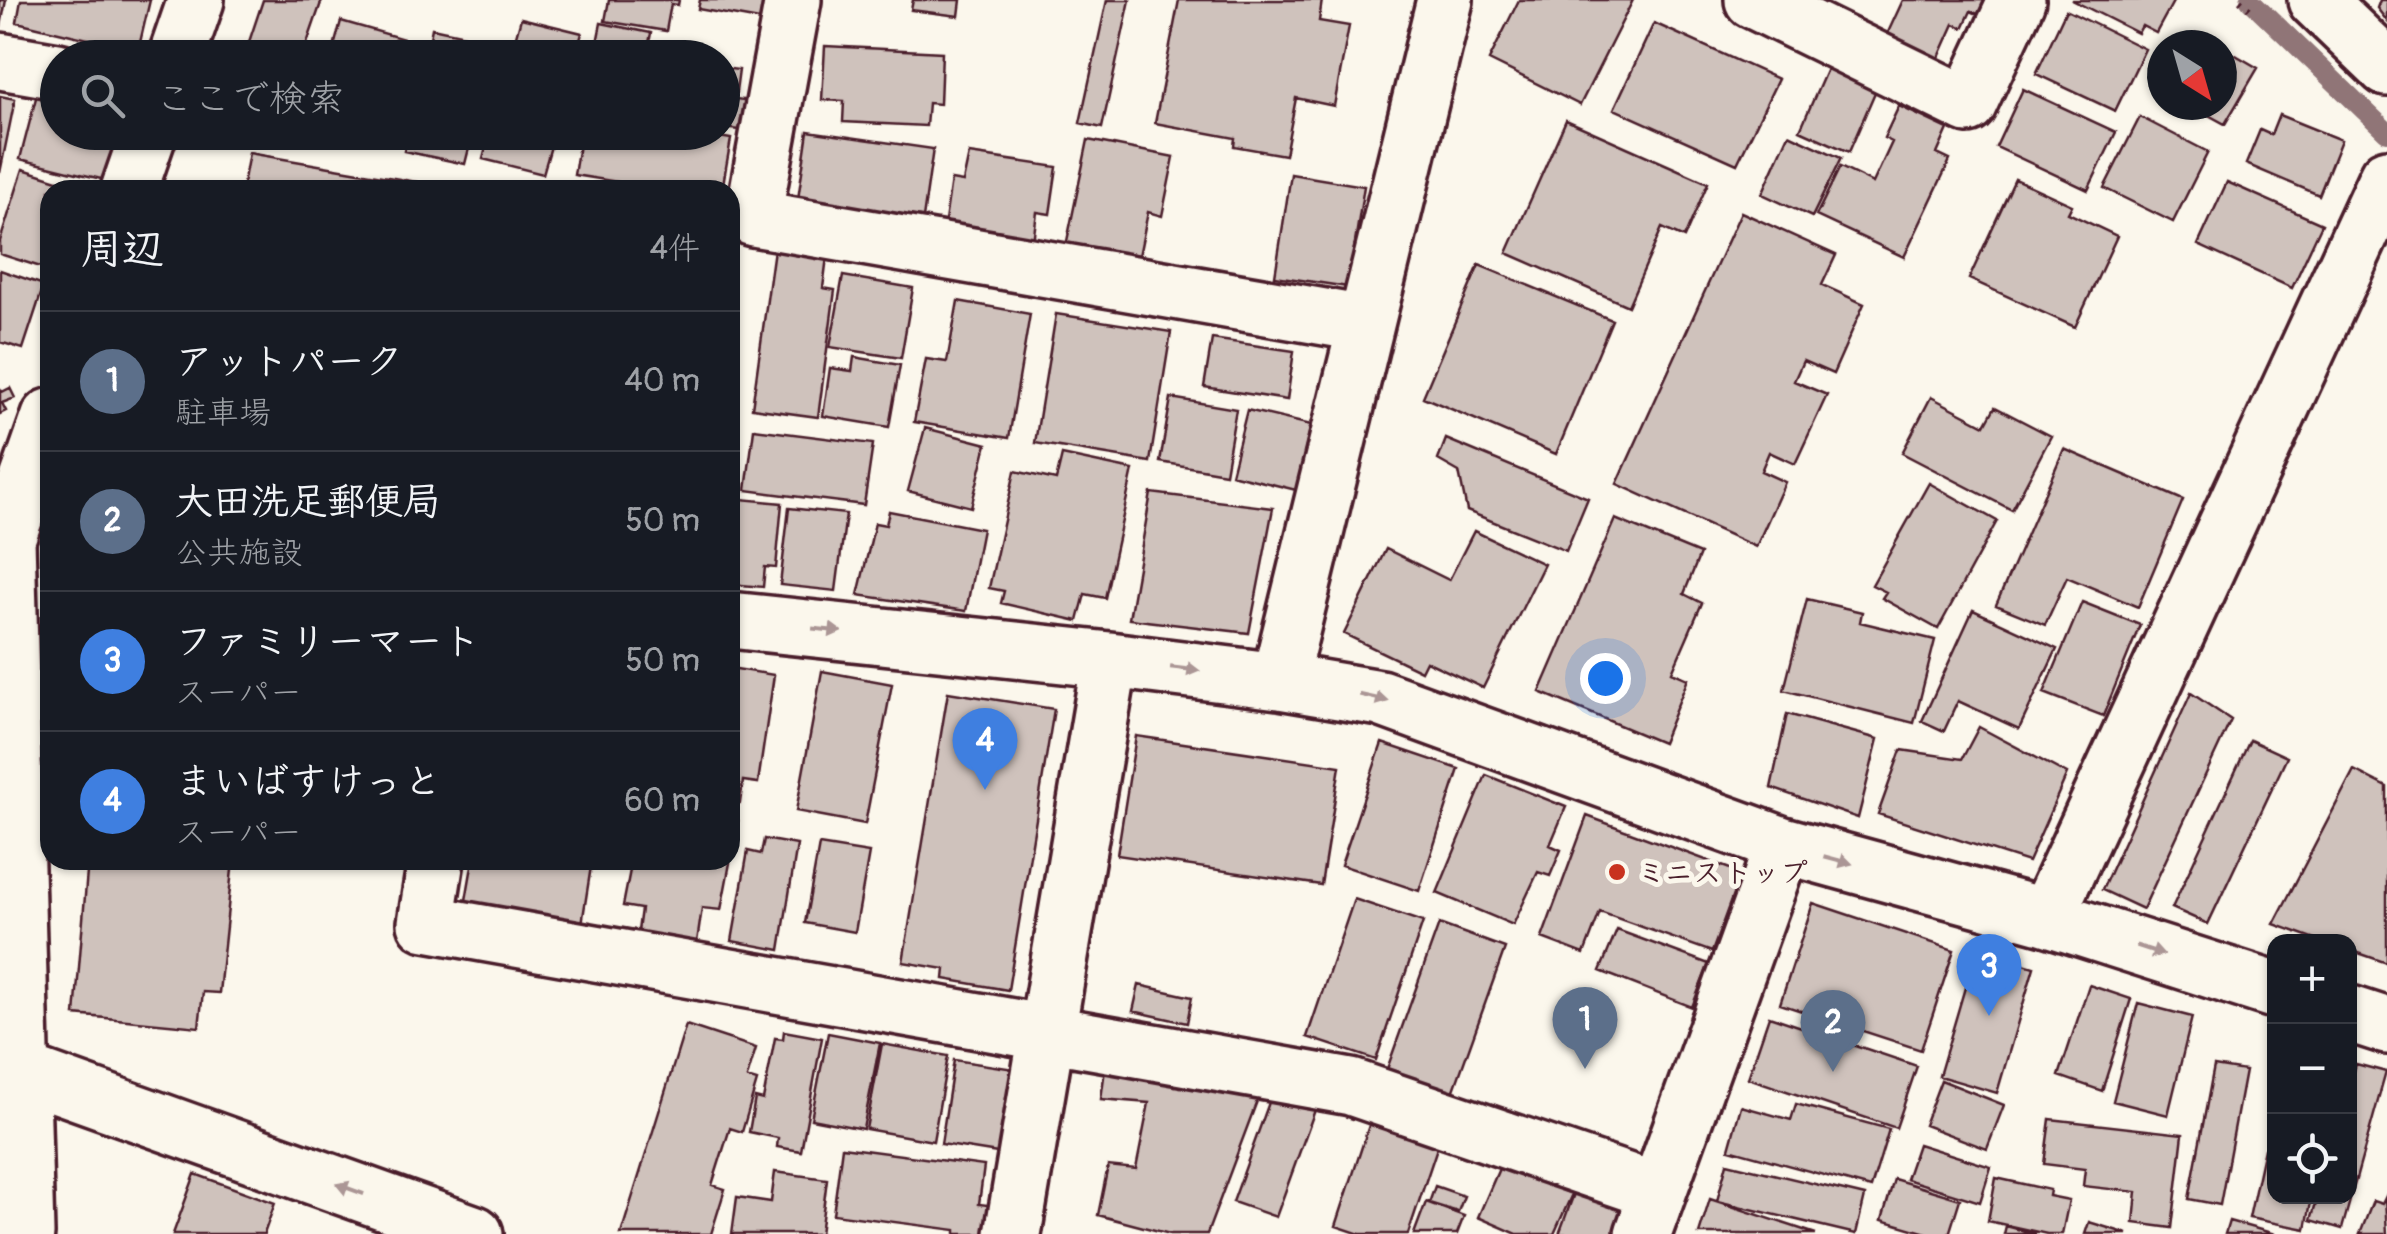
<!DOCTYPE html>
<html lang="ja">
<meta charset="utf-8">
<style>
:root{--surface:#171b24;--page:#242831;--text:#f1f3f6;--muted:#9ea1a6;--line:#363941;--accent:#c8321e}
body{margin:0;font-family:Pangolin,"Klee One",sans-serif;background:var(--page);color:var(--text)}
.controls{position:absolute;right:30px;bottom:30px;display:grid;overflow:hidden;border-radius:20px;box-shadow:0 2px 8px #0004}
.controls button{width:90px;height:90px;display:grid;place-items:center;padding:0;border:0;border-bottom:2px solid var(--line);background:var(--surface);color:var(--text);font:50px sans-serif}
.compass{position:absolute;left:2147px;top:30px;width:90px;height:90px;border-radius:50%;background:var(--surface);box-shadow:0 2px 8px #0004;rotate:143deg}
.you{position:absolute;left:1605px;top:678px;width:35px;height:35px;margin:-25px;border:8px solid #fff;border-radius:50%;background:#1a73e8;box-shadow:0 0 0 15px #1a73e833}
.badge{display:grid;place-items:center;width:65px;height:65px;border-radius:50%;background:var(--accent);color:#fff;font-size:32px;font-weight:700}
.pin{position:absolute;translate:-50% -82px;filter:drop-shadow(0 2px 5px #0008)}
.pin::after{content:'';position:absolute;top:52px;width:35px;height:30px;background:inherit;clip-path:polygon(0 0,100% 0,50% 100%)}
.list{margin:0;padding:0;list-style:none}
h2{display:flex;justify-content:space-between;align-items:center;height:130px;margin:0;padding:0 40px;font-size:42px}
h2 small{font-size:32px;font-weight:400;color:var(--muted)}
.list li{display:grid;grid-template-columns:65px 1fr auto;gap:30px;align-items:center;box-sizing:border-box;height:140px;padding:0 40px;border-top:2px solid var(--line)}
.list b{display:block;font-size:38px;white-space:nowrap}
.list p{margin:0;font-size:32px;white-space:nowrap;color:var(--muted)}
.list em{font-size:32px;font-style:normal;color:var(--muted)}
.icon{flex:none;width:55px;height:55px;fill:none;stroke:currentColor;stroke-width:2;stroke-linecap:round;stroke-linejoin:round}
.map{position:relative;flex:none;width:2387px;height:1234px;overflow:hidden}
.search{position:absolute;background:var(--surface);box-shadow:0 2px 8px #0004;left:40px;top:40px;width:700px;height:110px;display:flex;align-items:center;gap:25px;box-sizing:border-box;padding:0 35px;border-radius:55px;color:var(--muted);font-size:38px}
.panel{position:absolute;background:var(--surface);box-shadow:0 2px 8px #0004;left:40px;top:180px;width:700px;height:690px;border-radius:30px}
.map>svg:first-child{display:block}
.lines{fill:none;stroke-linecap:round;stroke-linejoin:round}
.stream{stroke:#907477;stroke-width:20}
.building{fill:#cfc2bc;stroke:#4a1f2b;stroke-width:2.5}
.minor-casing{stroke:#4a1f2b;stroke-width:62}
.path{stroke:#4a1f2b;stroke-width:6;stroke-dasharray:2.5 8;stroke-linecap:butt}
.minor{stroke:#fbf7ec;stroke-width:55}
.oneway{fill:#ab9695}
.poi-dot{fill:#c8321e;stroke:#fbf7ec;stroke-width:4}
.labels{text-anchor:middle;stroke-width:10;stroke-linejoin:round;paint-order:stroke}
.poi-label{font-size:28px;font-weight:bold;fill:#4a1f2b;stroke:#fbf7ec;text-anchor:start}
</style>
<div class="map">
<svg width="2387" height="1234" viewBox="0 0 2387 1234">
<rect width="100%" height="100%" fill="#fbf7ec"/>
<filter id="ink" filterUnits="userSpaceOnUse"><feTurbulence type="fractalNoise" baseFrequency=".01" numOctaves="2"/><feDisplacementMap in="SourceGraphic" scale="20" xChannelSelector="R" yChannelSelector="G"/><feConvolveMatrix kernelMatrix="1 2 1 2 8 2 1 2 1" color-interpolation-filters="sRGB"/></filter>
<g filter="url(#ink)">
<g class="lines">
<path class="stream" d="M2250 0 2387 132"/>
</g>
<path class="building" d="M0 0H6L1 26H0Z
M21 0H150L138 51 17 22Z
M263 0H322L302 58H225L227 51 244 57Z
M609 0H679L678 5 671 4 666 31 605 21Z
M700 0H769L765 21 698 9Z
M913 0H961L959 16 911 10Z
M1107 0H1130L1102 128 1080 123Z
M1179 0H1322L1319 21 1349 26 1334 106 1296 98 1285 155 1234 146 1235 138 1155 123Z
M1519 0H1633L1580 105 1489 60Z
M1903 0H1992L1984 17 1971 11 1963 28 1954 24 1936 64 1884 41Z
M2072 0H2174L2156 33 2142 26 2138 33Z
M2380 0H2387V21L2377 8Z
M2066 10 2145 49 2115 111 2036 74Z
M521 18 582 33 575 58H510Z
M341 21 411 41 407 58H331Z
M601 23 651 33 646 58H594Z
M1654 23 1778 79 1737 164 1614 109Z
M432 28 493 41 490 58H426Z
M2196 33 2218 45H2190Z
M825 46 942 52 940 104 928 103 926 126 843 122 844 101 822 100Z
M2222 47 2258 68 2225 124 2190 105H2222Z
M1830 62 1879 83 1849 152 1800 130Z
M722 68 739 70 735 99 752 101 750 131 722 128Z
M2023 89 2116 132 2088 190 1996 147Z
M37 94 58 99V132H117L105 180 20 159Z
M0 96 15 99 0 173Z
M1899 106 1948 129 1937 154 1950 160 1904 257 1816 216 1840 167 1873 183 1892 142 1884 138Z
M2279 115 2341 140 2319 195 2246 164 2260 130 2271 135Z
M2140 117 2208 152 2173 222 2104 188Z
M1566 120 1708 183 1684 238 1662 228 1628 306 1507 253Z
M808 131 933 149 923 218 798 199Z
M357 132H386L384 140Z
M408 132H473L465 164 404 151Z
M490 132H555L543 174 483 159Z
M581 132H690L731 139 722 190H668L574 175Z
M1789 134 1841 158 1812 217 1762 194Z
M1088 140 1174 157 1162 216 1148 212 1138 261 1066 246Z
M249 153 463 190H242Z
M969 154 1057 167 1050 214 1037 212 1033 242 944 228 951 180 963 182Z
M23 169 89 190H50V270L0 254V241Z
M1291 174 1364 186 1348 287 1275 276Z
M2015 179 2072 205 2068 213 2117 236 2075 327 1969 279Z
M2227 182 2322 224 2292 288 2198 245Z
M1741 212 1836 255 1822 285 1864 304 1833 374 1803 361 1794 381 1827 395 1795 464 1769 452 1761 471 1785 482 1756 547 1617 484Z
M774 249 827 257 823 288 835 290 818 417 752 408Z
M1479 265 1612 320 1556 454 1423 397Z
M0 270 44 285 23 349 0 342Z
M843 276 913 288 901 358 830 347Z
M958 301 1030 314 1009 438 914 422 926 359 947 362Z
M1056 314 1171 332 1150 462 1035 443Z
M1212 339 1294 351 1287 400 1204 387Z
M854 357 900 365 889 427 823 416 830 368 852 371Z
M0 388 2 392 10 388 15 398 2 403 6 411 0 414Z
M1931 397 1985 425 1995 407 2051 436 2012 510 1902 453Z
M1171 398 1236 409 1225 473 1160 462Z
M1247 410 1311 425 1296 490 1231 474Z
M925 428 987 444 971 507 908 491Z
M754 429 873 444 864 505 746 490Z
M1446 439 1588 498 1566 551 1467 511 1459 472 1438 460Z
M2064 449 2183 500 2138 607 2067 577 2045 625 1996 605Z
M1062 455 1133 470 1105 598 1085 594 1078 621 1001 603 1004 591 989 588 1015 471 1056 480Z
M1929 483 1997 521 1938 629 1882 598 1886 592 1872 585Z
M1151 493 1273 508 1249 633 1129 619Z
M730 498 782 503 776 568 765 567 763 587 730 584Z
M789 508 846 514 836 591 780 585Z
M889 511 982 529 966 611 858 595 875 523 886 525Z
M1615 519 1700 554 1684 594 1702 603 1672 672 1688 679 1662 743 1540 692Z
M1474 531 1544 564 1483 688 1426 661 1421 671 1344 634 1386 549 1449 580Z
M1807 599 1862 612 1860 622 1935 640 1914 723 1784 690Z
M2082 602 2140 625 2103 716 2044 693Z
M1973 610 2057 649 2019 729 1958 701 1944 731 1922 721Z
M730 668 774 675 758 783 743 781 740 803 730 802Z
M822 671 892 684 865 824 796 811Z
M948 692 1054 709 1008 990 944 979 945 969 903 962Z
M2191 693 2231 720 2143 909 2102 890Z
M1787 714 1878 739 1858 818 1771 788Z
M1979 727 2067 774 2028 862 1878 814 1901 750 1962 759Z
M1136 736 1340 766 1321 885 1117 855Z
M2250 740 2287 757 2208 924 2172 908Z
M1382 743 1459 769 1419 891 1341 865Z
M2354 770 2387 787V963L2350 950V942H2324L2274 924Z
M1486 775 1566 807 1550 845 1561 850 1550 876 1538 872 1513 925 1437 893Z
M1587 816 1741 873 1712 952 1600 912 1584 954 1542 938Z
M730 819 738 821 721 910 702 908 697 942 638 931 641 909 623 906 632 860H730Z
M764 839 797 845 780 950 732 941 748 851 761 854Z
M819 845 869 853 855 932 805 923Z
M88 860H233L219 993 203 992 199 1027 75 1015Z
M473 860H592L582 924 465 906Z
M1354 899 1423 922 1376 1060 1307 1037Z
M1813 903 1954 950 1921 1050 1780 1004Z
M1439 924 1505 948 1453 1093 1387 1069Z
M1617 930 1709 964 1692 1007 1600 971Z
M1976 950 2034 967 1997 1093 1939 1076Z
M1139 985 1192 997 1187 1023 1133 1011Z
M2089 985 2131 999 2102 1091 2059 1076Z
M2138 1003 2192 1017 2168 1115 2113 1101Z
M1769 1016 1917 1066 1896 1128 1748 1078Z
M686 1025 756 1048 747 1078 757 1081 742 1132 730 1128 712 1185 725 1189 711 1234H621Z
M784 1031 822 1038 801 1151 777 1147 778 1138 749 1132 755 1098 763 1100 775 1038 783 1039Z
M828 1033 880 1043 863 1129 811 1119Z
M882 1044 948 1056 933 1141 866 1129Z
M954 1060 1028 1071 1004 1154 941 1144Z
M2356 1064 2386 1072 2342 1229 2311 1220 2318 1196H2350V1086Z
M2214 1066 2245 1071 2220 1205 2189 1199Z
M1105 1069 1260 1093 1207 1234H1170L1098 1215 1108 1166 1136 1169 1149 1103 1101 1099Z
M1941 1080 2004 1105 1987 1149 1924 1125Z
M1272 1094 1315 1110 1276 1217 1233 1202Z
M1796 1104 1889 1129 1871 1188 1729 1149 1741 1106 1791 1120Z
M1371 1119 1439 1142 1408 1234H1360L1336 1226Z
M2050 1119 2183 1134 2172 1228 2134 1223 2137 1192 2083 1186 2085 1169 2044 1164Z
M1918 1144 1991 1167 1980 1202 1906 1179Z
M842 1147 984 1166 979 1204 996 1206 992 1234H956V1230L833 1214Z
M2264 1149 2274 1151V1196H2312L2306 1229 2249 1218Z
M1727 1163 1865 1196 1856 1234 1717 1201Z
M1501 1164 1572 1194 1554 1234H1517L1478 1217Z
M775 1172 827 1179 820 1234H732L737 1197 771 1202Z
M195 1174 275 1203 264 1234H173Z
M1996 1178 2050 1190 2049 1196 2069 1200 2062 1234H2047L1988 1221Z
M1894 1179 1960 1199 1949 1234H1930L1882 1220Z
M1435 1186 1464 1196 1458 1212 1429 1203Z
M1575 1191 1625 1209 1615 1234H1559Z
M2385 1198 2387 1234H2360L2373 1201 2382 1204Z
M1710 1199 1816 1234H1699Z
M1426 1202 1464 1216 1457 1234H1414Z
M2229 1221 2275 1234H2225Z
M2089 1222 2128 1234H2085Z
M2006 1226 2036 1234H2004Z"/>
<g class="lines">
<g class="minor-casing">
<path id="minor" d="M793 0 753 218 1365 324
M1753 0 1968 105 2017 0
M2316 0 2387 68
M176 58 196 0
M0 61 58 71
M129 190 149 132
M730 620 1110 660 1279 681 1380 698 1783 845 2046 917 2274 990
M1279 681 1445 0
M436 860 426 923 1351 1087 1658 1192
M2046 917 2387 177
M2350 1014 2387 1026
M0 1064 475 1234
M26 1234 7 539 50 417
M1013 1234 1110 660
M1643 1234 1783 845"/>
</g>
<path class="path" d="M2240 0 2255 14"/>
<use href="#minor" class="minor"/>
</g>
<defs><path id="oneway-solid" d="M-6-.8H1V-3.2L6.5 0L1 3.2V.8H-6Z" transform="scale(2.5)"/></defs>
<g class="oneway">
<use href="#oneway-solid" transform="translate(827 630) rotate(6)"/>
<use href="#oneway-solid" transform="translate(1185 669) rotate(7)"/>
<use href="#oneway-solid" transform="translate(1374 698) rotate(13)"/>
<use href="#oneway-solid" transform="translate(1838 860) rotate(15)"/>
<use href="#oneway-solid" transform="translate(2150 950) rotate(18)"/>
<use href="#oneway-solid" transform="translate(350 1189) rotate(-160)"/>
</g>
</g>
<circle class="poi-dot" cx="1617" cy="872" r="10"/>
<g class="labels">
<g class="poi-label">
<text x="1637" y="882">ミニストップ</text>
</g>
</g>
</svg>
<div class="controls">
<button>+</button>
<button>−</button>
<button><svg class="icon" aria-label="locate" viewBox="0 0 24 24"><circle cx="12" cy="12" r="6"/><path d="M12 2v4M12 18v4M2 12h4M18 12h4"/></svg></button>
</div>
<svg class="compass" viewBox="-18 -18 36 36"><path d="M0-13l5 13h-10z" fill="#e53935"/><path d="M0 13l5-13h-10z" fill="#9ea1a6"/></svg>
<div class="you"></div>
<div class="pin badge" style="left:1585px;top:1069px;background:#5c6f8a">1</div>
<div class="pin badge" style="left:1833px;top:1072px;background:#5c6f8a">2</div>
<div class="pin badge" style="left:1989px;top:1016px;background:#3f7fe0">3</div>
<div class="pin badge" style="left:985px;top:790px;background:#3f7fe0">4</div>
<div class="search"><svg class="icon" aria-label="search" viewBox="0 0 24 24"><circle cx="10" cy="10" r="6"/><path d="M15 15l6 6"/></svg>ここで検索</div>
<section class="panel">
<h2>周辺<small>4件</small></h2>
<ul class="list">
<li><span class="badge" style="background:#5c6f8a">1</span><div><b>アットパーク</b><p>駐車場</p></div><em>40 m</em></li>
<li><span class="badge" style="background:#5c6f8a">2</span><div><b>大田洗足郵便局</b><p>公共施設</p></div><em>50 m</em></li>
<li><span class="badge" style="background:#3f7fe0">3</span><div><b>ファミリーマート</b><p>スーパー</p></div><em>50 m</em></li>
<li><span class="badge" style="background:#3f7fe0">4</span><div><b>まいばすけっと</b><p>スーパー</p></div><em>60 m</em></li>
</ul>
</section>
</div>
